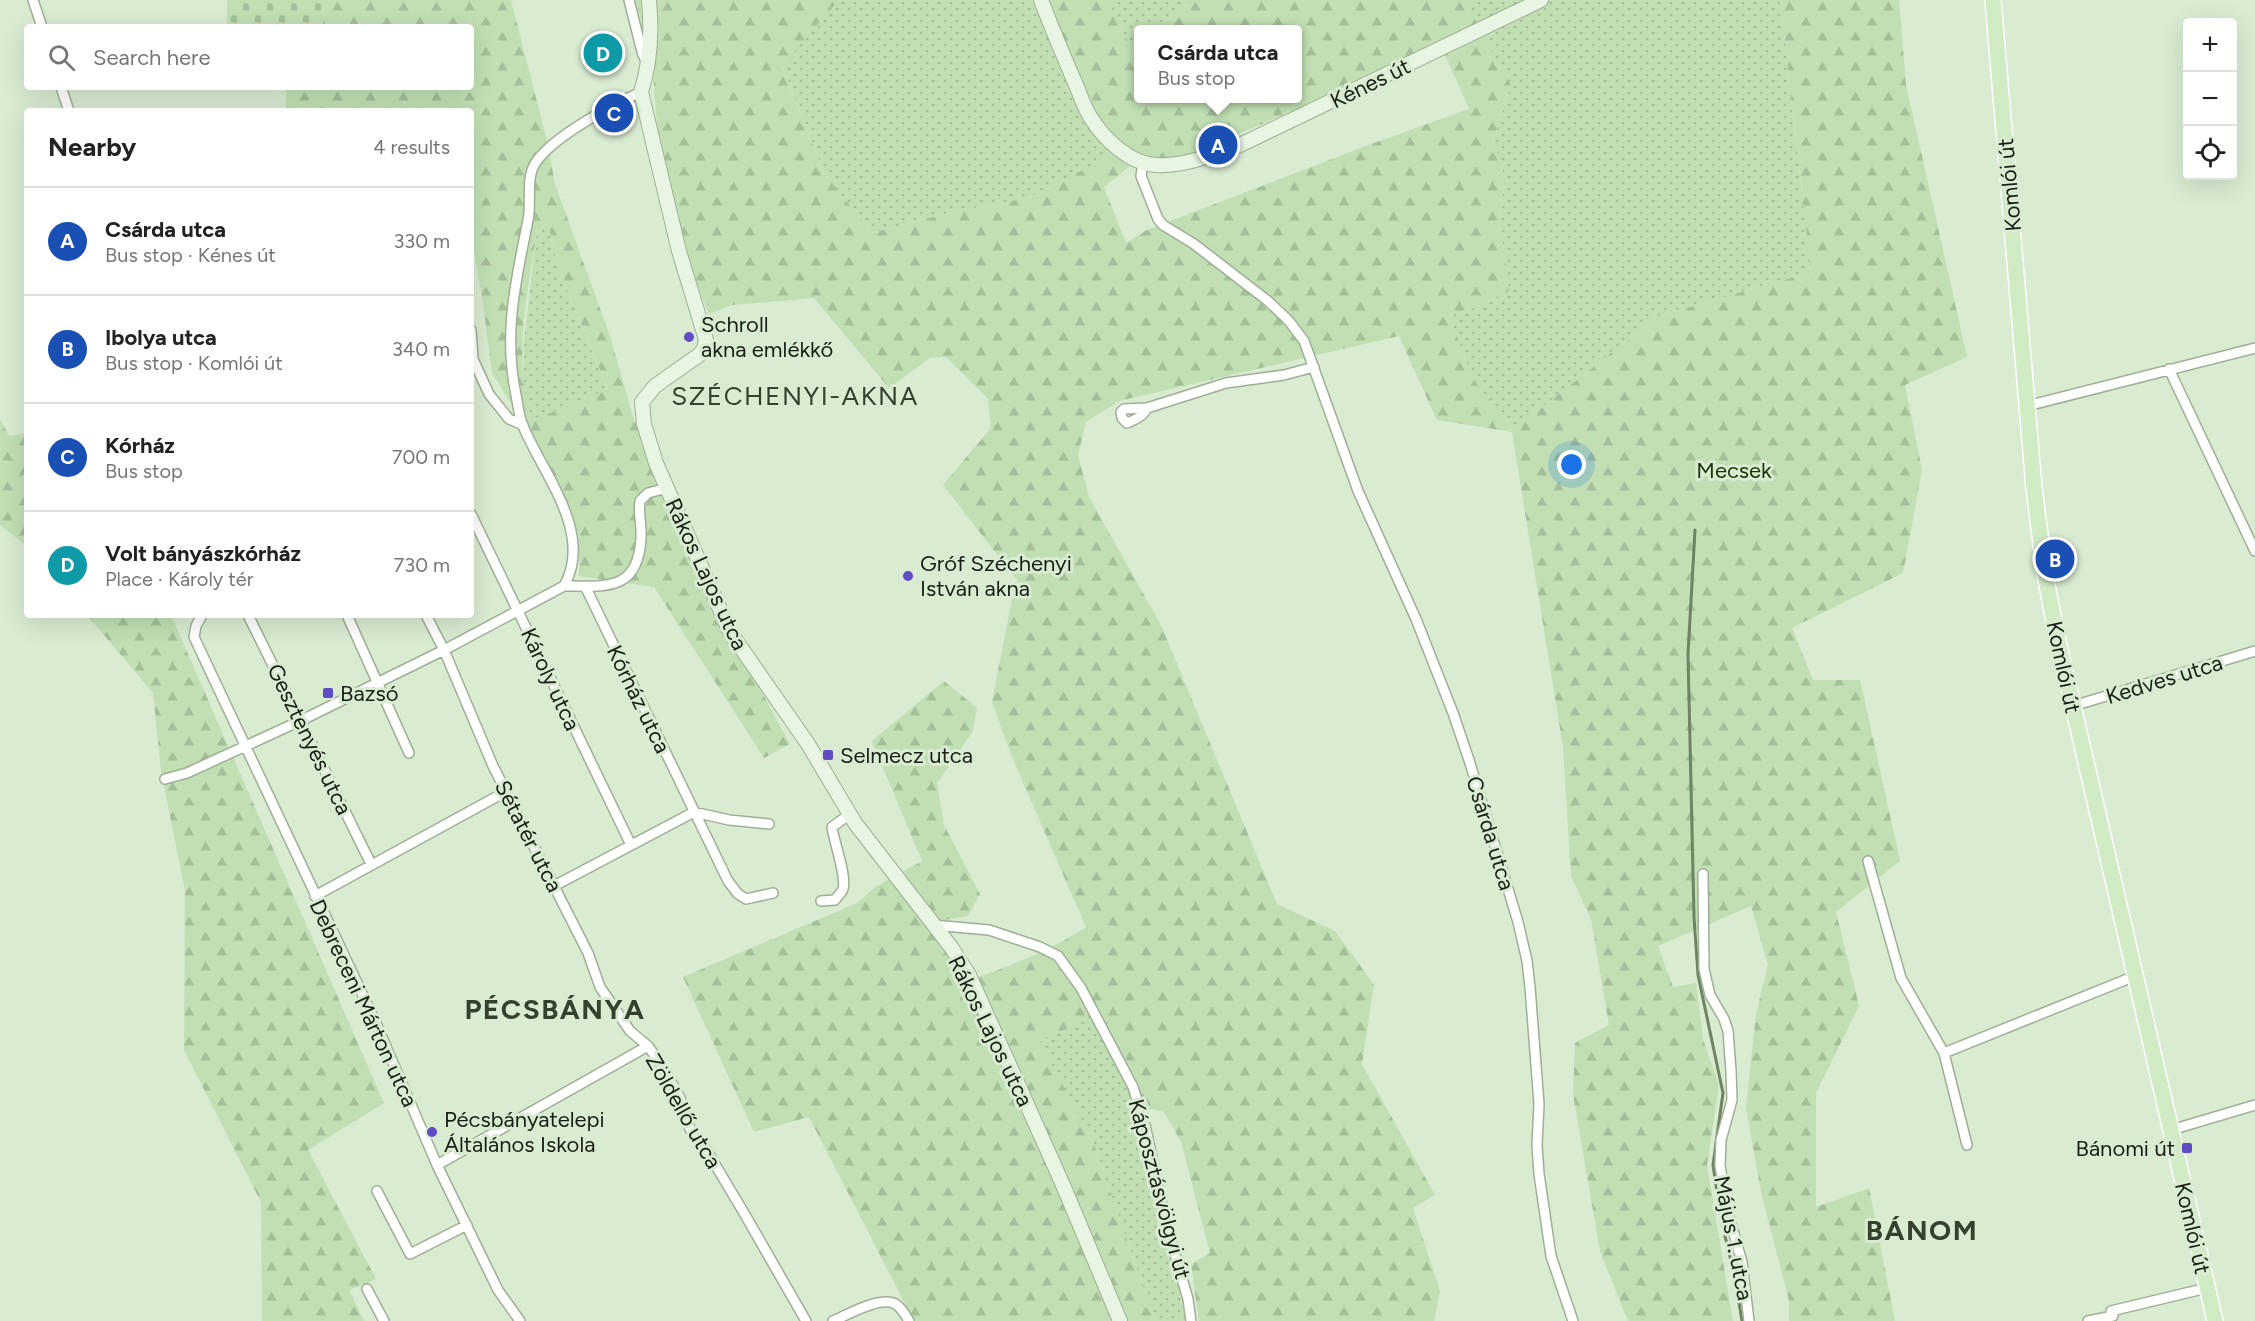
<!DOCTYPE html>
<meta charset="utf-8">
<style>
:root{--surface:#fff;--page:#f6f6f6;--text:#222;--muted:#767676;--line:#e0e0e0;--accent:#5f4bc4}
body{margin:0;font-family:Figtree,sans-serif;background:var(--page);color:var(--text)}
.controls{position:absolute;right:18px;top:18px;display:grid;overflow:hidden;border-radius:6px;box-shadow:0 6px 24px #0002}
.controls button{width:54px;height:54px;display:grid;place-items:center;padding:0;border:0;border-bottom:2px solid var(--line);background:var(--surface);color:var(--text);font:30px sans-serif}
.you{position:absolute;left:1572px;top:465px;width:21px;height:21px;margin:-15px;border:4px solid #fff;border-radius:50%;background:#1a73e8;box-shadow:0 0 0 9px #1a73e833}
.badge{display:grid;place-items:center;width:39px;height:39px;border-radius:50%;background:var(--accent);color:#fff;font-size:20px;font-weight:700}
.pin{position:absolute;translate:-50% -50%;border:3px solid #fff;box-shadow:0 2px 6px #0006}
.popup{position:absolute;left:1134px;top:25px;width:168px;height:78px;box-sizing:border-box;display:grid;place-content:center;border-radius:6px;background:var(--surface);filter:drop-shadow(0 2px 4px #0005);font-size:20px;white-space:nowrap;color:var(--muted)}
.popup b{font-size:22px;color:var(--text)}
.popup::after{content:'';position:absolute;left:50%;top:100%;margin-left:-12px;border:12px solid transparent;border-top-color:var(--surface)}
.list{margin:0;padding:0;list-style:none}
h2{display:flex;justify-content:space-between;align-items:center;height:78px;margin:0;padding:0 24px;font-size:26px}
h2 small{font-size:20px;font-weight:400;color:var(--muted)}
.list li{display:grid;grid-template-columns:39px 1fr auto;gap:18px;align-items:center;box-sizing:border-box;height:108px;padding:0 24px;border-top:2px solid var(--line)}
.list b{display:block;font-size:22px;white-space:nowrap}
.list p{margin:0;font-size:20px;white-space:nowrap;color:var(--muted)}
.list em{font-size:20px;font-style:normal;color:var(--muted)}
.icon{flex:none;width:33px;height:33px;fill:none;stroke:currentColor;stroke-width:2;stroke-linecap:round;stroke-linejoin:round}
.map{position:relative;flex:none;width:2255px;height:1321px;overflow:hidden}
.search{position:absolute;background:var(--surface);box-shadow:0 6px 24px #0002;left:24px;top:24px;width:450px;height:66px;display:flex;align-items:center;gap:15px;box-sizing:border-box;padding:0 21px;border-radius:6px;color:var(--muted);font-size:22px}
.panel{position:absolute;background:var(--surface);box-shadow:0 6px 24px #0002;left:24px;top:108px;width:450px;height:510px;border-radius:6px}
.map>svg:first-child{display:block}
.grass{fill:url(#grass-dots)}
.forest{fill:url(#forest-firs);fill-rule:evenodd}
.cemetery{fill:url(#cemetery-stones)}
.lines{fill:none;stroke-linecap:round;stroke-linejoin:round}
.stream{stroke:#6e8463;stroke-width:3}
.street-casing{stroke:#9eaf96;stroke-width:12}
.secondary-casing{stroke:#9eaf96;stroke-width:16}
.primary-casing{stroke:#fff;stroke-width:18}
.street{stroke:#fff;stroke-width:9}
.secondary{stroke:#e8f5e2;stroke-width:14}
.primary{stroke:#d1ebc5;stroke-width:15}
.poi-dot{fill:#5f4bc4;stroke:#d9ebd1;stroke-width:2}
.labels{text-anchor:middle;stroke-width:6;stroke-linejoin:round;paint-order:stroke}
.street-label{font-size:22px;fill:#191f16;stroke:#d9ebd1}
.poi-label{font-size:22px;fill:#191f16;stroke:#d9ebd1;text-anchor:start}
.park-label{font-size:22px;fill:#1a3607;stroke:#d9ebd1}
.quarter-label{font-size:26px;letter-spacing:1.5px;fill:#34422d;stroke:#d9ebd1}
.district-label{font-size:28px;font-weight:bold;letter-spacing:1.5px;fill:#34422d;stroke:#d9ebd1}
</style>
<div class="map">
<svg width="2255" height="1321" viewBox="0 0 2255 1321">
<defs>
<pattern id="grass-dots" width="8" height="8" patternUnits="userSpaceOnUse" patternTransform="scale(1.5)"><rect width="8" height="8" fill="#c1dfb3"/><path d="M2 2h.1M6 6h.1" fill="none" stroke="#a5bf99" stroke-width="1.8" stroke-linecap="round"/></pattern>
<pattern id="forest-firs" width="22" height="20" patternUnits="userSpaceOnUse" patternTransform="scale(1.5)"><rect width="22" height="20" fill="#c1dfb3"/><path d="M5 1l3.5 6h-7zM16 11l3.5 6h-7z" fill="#a5bf99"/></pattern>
<pattern id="cemetery-stones" width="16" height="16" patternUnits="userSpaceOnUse" patternTransform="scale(1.5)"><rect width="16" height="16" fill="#c1dfb3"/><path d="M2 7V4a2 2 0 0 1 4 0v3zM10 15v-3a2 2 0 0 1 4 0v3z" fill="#a5bf99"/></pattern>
</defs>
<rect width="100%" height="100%" fill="#d9ebd1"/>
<path class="grass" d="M839 0H1049L1091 113 1119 151 1031 197 948 213 871 233 824 173 782 65Z
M1107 0H1194L1157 29 1138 30V44L1132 49Z
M1468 0H1780L1811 272 1658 316 1512 431 1471 376 1450 316 1469 310 1509 291 1501 228 1504 175 1493 140 1511 85 1480 32Z
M548 224 559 271 608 390 541 417H531L523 385 524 340 537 231Z
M1101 1010 1151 1109 1141 1122 1186 1321H1155L1094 1144 1039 1042Z"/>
<path class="forest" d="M322 0H511L547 141 555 184 610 336 634 420 698 575 790 744 764 758 654 587 579 576V537L540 449 492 373 482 296 471 236V111H286V87H471V27H323ZM548 224 559 271 608 389 541 417H532C512 359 528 291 537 231Z
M636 0H839L782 66 824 173 872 233 948 213 1031 197 1119 151 1091 113 1049 0H1107L1132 49 1138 44V98H1298V30L1157 29 1194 0H1468L1480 32 1511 85 1493 140 1504 175 1501 228 1509 291 1469 310 1450 316 1471 376 1512 431 1658 316 1811 272 1780 0H1899L1906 85 1967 357 1905 385 1922 470 1903 573 1792 628 1813 680H1860L1900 861 1836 912 1859 1006 1816 1093V1207L1869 1188 1895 1321H1789V1301L1761 1192 1746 1108 1756 1014 1768 965 1751 906 1658 946 1673 987 1696 983 1703 1039 1719 1085 1707 1165 1733 1321H1628L1600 1251 1573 1094 1575 1043 1609 1025 1591 919 1571 876 1563 747 1512 432 1437 420 1399 336 1119 401 1086 422 1078 455 1089 497 1161 625 1277 904 1335 931 1374 985 1362 1064 1435 1195 1413 1208 1440 1291 1434 1321H1199L1191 1264 1210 1253 1181 1142 1164 1112 1151 1109 1101 1010 1040 1042 1094 1144 1155 1321H914L809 1117 754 1132 683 977 857 903 875 887 922 861 872 741 944 681 977 708 973 731 937 783 944 825 980 894 968 916 938 921 976 978C1014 964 1052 950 1086 927L1012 757 992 702 1012 599 1021 585 943 485 991 428 988 399 946 357 930 358 889 388 814 298 731 305 709 314 663 199 653 74ZM1442 48 1469 109 1374 143 1147 230 1126 243 1104 187 1130 166 1186 156Z
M0 419 9 436 27 433V546L0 525Z
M87 615H171L384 1103 308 1150 376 1279 349 1290 364 1321H262L261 1202 184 1050 185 891 161 771 153 693Z"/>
<path class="cemetery" d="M227 0H322L323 27H227Z"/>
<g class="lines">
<path class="stream" d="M1695 530 1688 654 1694 917 1698 975 1723 1093 1713 1165 1721 1219 1735 1278 1742 1321"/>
<g class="street-casing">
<path id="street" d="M33 0 42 27
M629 0 642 52 647 64
M61 87 69 111
M1143 163 1141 176 1158 219 1163 225 1194 244 1268 301 1289 321 1304 341 1358 491 1416 619 1453 713 1469 760 1518 922 1527 961 1530 987 1539 1104 1537 1145 1539 1174 1551 1256 1573 1321
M471 330 473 359 489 394 509 419 523 425
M2169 369 2255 551
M2027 406 2255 348
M1147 408C1144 416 1135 420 1127 423L1122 418 1121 412 1124 409 1147 408 1226 383 1284 375 1314 367
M471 514 631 845
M564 586C606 586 638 592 641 538 642 526 638 514 640 501L648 493 667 488
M585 586 728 881 738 894 746 899 773 893
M202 615 196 626 194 637 375 1021 437 1165 498 1290 520 1321
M248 615 371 864
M347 615 409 753
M426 615 444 650 493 766 588 953 600 987 630 1031 648 1046
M2073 706 2255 651
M165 779 187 773 302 720 444 650 564 586C594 533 543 474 523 426 519 417 518 405 516 395 503 332 516 281 528 220 532 201 525 178 536 162 555 135 611 106 641 92
M1868 861 1901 978 1944 1053 2135 976
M1703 874 1704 969 1710 995 1724 1019 1728 1031 1731 1071 1732 1100 1721 1140 1720 1165 1726 1206 1742 1262 1749 1321
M554 886 694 812 729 820 769 824
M315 896 507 791
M821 901 835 900C837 897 842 892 843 889 847 876 834 843 832 827L850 814
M933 925 989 930 1040 947 1058 956 1081 988 1133 1087 1145 1125 1167 1227 1188 1299 1191 1321
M1944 1053 1967 1145
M2171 1130 2255 1105
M437 1165 648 1046 662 1066 680 1098 690 1129 707 1151 744 1213 806 1321
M377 1191 410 1254 467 1225
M367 1289 384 1321
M833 1321C847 1315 883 1294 897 1305 902 1309 906 1316 909 1321
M2088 1321 2113 1316 2111 1311 2207 1288"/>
</g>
<g class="secondary-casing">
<path id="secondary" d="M649 0C652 32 651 61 641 92L679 251 706 340 704 349 699 355 655 386 642 402 644 424 656 463 730 632 808 744 855 823 951 947 969 975 1063 1185 1120 1321
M1041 0C1052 29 1064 57 1076 85 1081 96 1084 108 1091 118 1104 139 1130 164 1156 165 1185 167 1213 154 1240 145L1541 0"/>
</g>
<g class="primary-casing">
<path id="primary" d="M1993 0 2034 488 2045 575 2058 641 2215 1321"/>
</g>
<use href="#street" class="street"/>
<use href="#secondary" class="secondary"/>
<use href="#primary" class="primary"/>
</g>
<g class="poi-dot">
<circle cx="689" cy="337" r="6"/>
<circle cx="908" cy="576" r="6"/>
<rect x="322" y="687" width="12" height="12" rx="3"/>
<rect x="822" y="749" width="12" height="12" rx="3"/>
<circle cx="432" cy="1132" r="6"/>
<rect x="2181" y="1142" width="12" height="12" rx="3"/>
</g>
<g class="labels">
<g class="street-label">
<text transform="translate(1370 83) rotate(-26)" y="8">Kénes út</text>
<text transform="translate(2009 185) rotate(-95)" y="8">Komlói út</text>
<text transform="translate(707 574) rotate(65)" y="8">Rákos Lajos utca</text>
<text transform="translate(2064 667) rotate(78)" y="8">Komlói út</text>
<text transform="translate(551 679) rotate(65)" y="8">Károly utca</text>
<text transform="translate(2164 679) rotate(-17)" y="8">Kedves utca</text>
<text transform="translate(639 699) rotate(64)" y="8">Kórház utca</text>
<text transform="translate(310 739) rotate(64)" y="8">Gesztenyés utca</text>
<text transform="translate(1491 833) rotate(73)" y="8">Csárda utca</text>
<text transform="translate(529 836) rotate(63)" y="8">Sétatér utca</text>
<text transform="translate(364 1003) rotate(65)" y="8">Debreceni Márton utca</text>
<text transform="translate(991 1031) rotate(64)" y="8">Rákos Lajos utca</text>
<text transform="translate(684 1111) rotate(60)" y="8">Zöldellő utca</text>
<text transform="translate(1160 1189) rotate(75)" y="8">Káposztásvölgyi út</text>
<text transform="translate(2193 1228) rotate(77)" y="8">Komlói út</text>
<text transform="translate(1734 1238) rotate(79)" y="8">Május 1. utca</text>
</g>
<g class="poi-label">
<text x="701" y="332">Schroll<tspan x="701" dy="25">akna emlékkő</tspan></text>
<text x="920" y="571">Gróf Széchenyi<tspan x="920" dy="25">István akna</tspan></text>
<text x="340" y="701">Bazsó</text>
<text x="840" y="763">Selmecz utca</text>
<text x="444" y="1127">Pécsbányatelepi<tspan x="444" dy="25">Általános Iskola</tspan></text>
<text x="2175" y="1156" text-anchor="end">Bánomi út</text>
</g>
<g class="park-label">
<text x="1734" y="478">Mecsek</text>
</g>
<g class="quarter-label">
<text x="795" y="405">SZÉCHENYI-AKNA</text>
</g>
<g class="district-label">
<text x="555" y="1019">PÉCSBÁNYA</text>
<text x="1922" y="1240">BÁNOM</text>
</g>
</g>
</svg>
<div class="controls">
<button>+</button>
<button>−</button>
<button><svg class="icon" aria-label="locate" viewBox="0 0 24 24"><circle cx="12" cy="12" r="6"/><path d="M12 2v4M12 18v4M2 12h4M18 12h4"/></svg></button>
</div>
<div class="you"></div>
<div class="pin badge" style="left:1218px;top:145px;background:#1a4fb4">A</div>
<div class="popup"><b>Csárda utca</b>Bus stop</div>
<div class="pin badge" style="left:2055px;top:559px;background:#1a4fb4">B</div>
<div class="pin badge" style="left:614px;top:113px;background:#1a4fb4">C</div>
<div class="pin badge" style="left:603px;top:53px;background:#0f9aa8">D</div>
<div class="search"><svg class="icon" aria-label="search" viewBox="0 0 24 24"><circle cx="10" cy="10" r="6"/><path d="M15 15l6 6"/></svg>Search here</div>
<section class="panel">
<h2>Nearby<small>4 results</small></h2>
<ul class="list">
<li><span class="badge" style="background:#1a4fb4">A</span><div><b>Csárda utca</b><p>Bus stop · Kénes út</p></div><em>330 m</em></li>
<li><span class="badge" style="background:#1a4fb4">B</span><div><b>Ibolya utca</b><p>Bus stop · Komlói út</p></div><em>340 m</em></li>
<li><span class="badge" style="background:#1a4fb4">C</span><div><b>Kórház</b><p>Bus stop</p></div><em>700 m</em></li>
<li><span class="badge" style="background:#0f9aa8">D</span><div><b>Volt bányászkórház</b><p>Place · Károly tér</p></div><em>730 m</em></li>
</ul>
</section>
</div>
